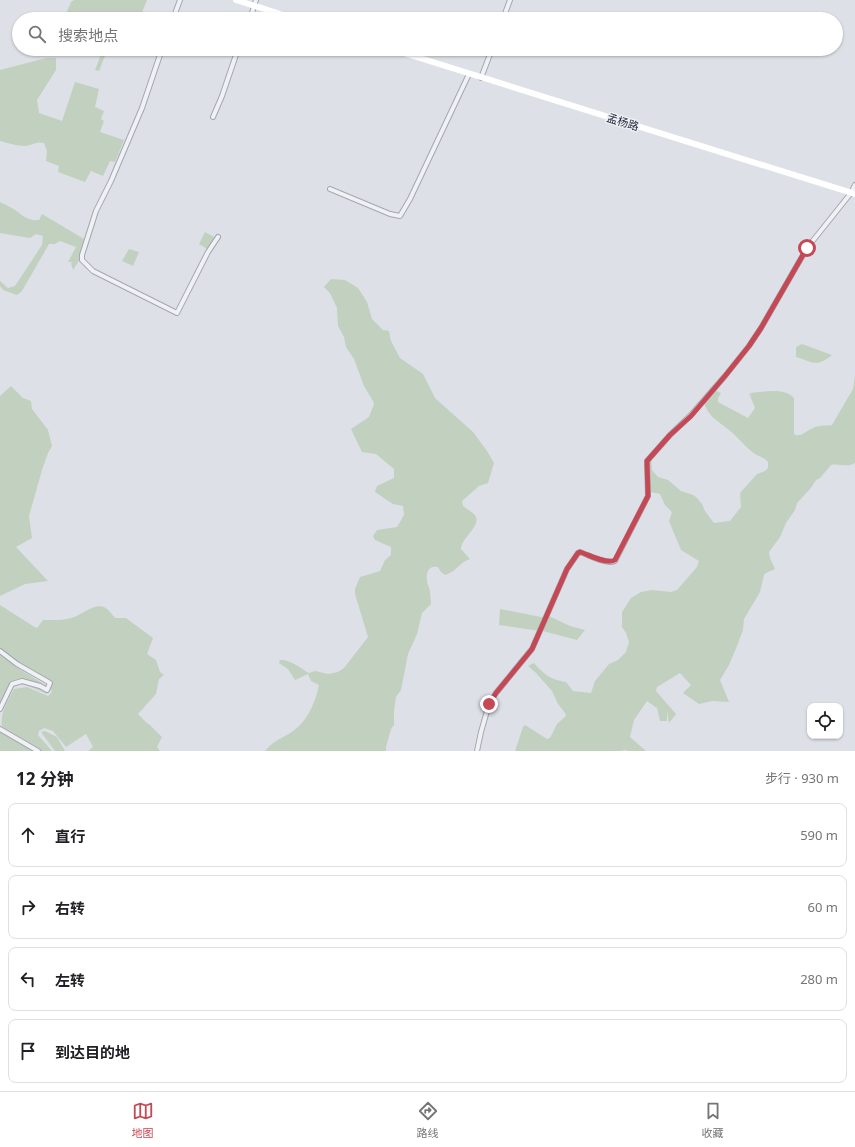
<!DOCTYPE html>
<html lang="zh">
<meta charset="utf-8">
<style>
:root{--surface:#fff;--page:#f6f6f6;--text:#202124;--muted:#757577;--line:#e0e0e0;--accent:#c54855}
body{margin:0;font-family:"Noto Sans","Noto Sans SC",sans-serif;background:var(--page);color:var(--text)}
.controls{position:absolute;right:12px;bottom:12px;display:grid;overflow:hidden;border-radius:8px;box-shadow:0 1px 3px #0004}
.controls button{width:36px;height:36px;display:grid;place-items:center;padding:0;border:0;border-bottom:1px solid var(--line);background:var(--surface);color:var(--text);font:20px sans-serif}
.stop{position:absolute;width:12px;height:12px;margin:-9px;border:3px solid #c54855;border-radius:50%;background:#fff}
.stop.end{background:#c54855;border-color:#fff;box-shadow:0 1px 4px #0008}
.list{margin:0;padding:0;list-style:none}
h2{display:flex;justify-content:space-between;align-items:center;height:52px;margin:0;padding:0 16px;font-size:17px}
h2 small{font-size:13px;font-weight:400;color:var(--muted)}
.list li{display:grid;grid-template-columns:26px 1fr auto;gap:12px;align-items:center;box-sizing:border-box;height:64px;margin:0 8px 8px;padding:0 8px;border:1px solid var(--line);border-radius:8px}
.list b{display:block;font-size:15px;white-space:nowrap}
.list em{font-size:13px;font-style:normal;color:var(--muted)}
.icon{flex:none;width:22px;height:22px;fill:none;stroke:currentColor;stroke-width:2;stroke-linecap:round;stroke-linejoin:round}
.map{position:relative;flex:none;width:855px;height:751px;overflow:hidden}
.search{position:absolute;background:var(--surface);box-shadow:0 1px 3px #0004;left:12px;right:12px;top:12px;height:44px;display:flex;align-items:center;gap:10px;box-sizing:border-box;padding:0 14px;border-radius:22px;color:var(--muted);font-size:15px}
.sheet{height:340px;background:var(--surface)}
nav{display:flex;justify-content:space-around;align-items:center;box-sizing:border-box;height:56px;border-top:1px solid var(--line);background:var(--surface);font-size:11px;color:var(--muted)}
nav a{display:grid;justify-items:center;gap:2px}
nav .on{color:var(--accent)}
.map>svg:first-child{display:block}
.green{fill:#c2d0bf}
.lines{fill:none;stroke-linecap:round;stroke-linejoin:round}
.street-casing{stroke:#a3a7b0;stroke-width:6}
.street{stroke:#f0f1f5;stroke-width:4}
.secondary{stroke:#fff;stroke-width:6}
.route{stroke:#c54855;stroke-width:5}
.labels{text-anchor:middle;stroke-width:3;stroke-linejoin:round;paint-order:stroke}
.street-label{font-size:11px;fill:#282e3c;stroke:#edeff4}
</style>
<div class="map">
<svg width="855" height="751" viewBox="0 0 855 751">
<rect width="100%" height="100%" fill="#dde0e6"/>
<path class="green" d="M74 0H147L141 15 133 13 131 19H75L65 16 71 2Z
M103 49H121L118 56 106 53 99 71 95 70Z
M46 58H56V70L37 100 39 113 62 121 75 82 99 89 95 107 104 111 101 119 104 121 100 132 124 140 115 162 110 161 103 176 91 171 85 182 58 172 59 166 46 161 47 151 44 143C37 141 32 145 25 146 16 146 9 143 0 141V70Z
M0 202C6 205 13 208 18 212 24 217 30 221 39 220L42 214 84 239 80 259 73 270 71 263 73 262H68L76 247 60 241 55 244H49L22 291 17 295 3 290 0 286V281L8 288 15 286 42 245 43 236 36 234 30 238 0 233Z
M205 232 216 238 209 250 199 244Z
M129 249 139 252 133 266 122 261Z
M331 279 345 280 358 288 367 302 372 319 383 330 389 331 391 341 400 358 423 374 435 398 473 432 487 451 494 463 488 483 479 486 462 501 463 506C466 509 471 511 474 514 484 525 461 537 461 549L470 559C460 562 456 572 445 575L441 572 438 567C428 565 426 573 427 581 427 584 429 587 430 591 430 595 431 599 431 604L422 613 417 634 408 654 401 690 396 697 394 710V725L391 729 386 747V751H265C275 738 288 737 298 727 309 717 316 700 319 685L311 681 308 674 295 680 288 669 279 663 280 660C290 659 300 668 309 673L315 671 328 674 338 672 344 668 368 637 355 594V589L360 577 380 571 385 560 391 555V547L375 540 373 536 377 530 397 527 404 515 403 506 393 504 375 492 377 486 394 478V469L376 454 362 452 351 429 369 417 374 404 373 401 364 386 354 359 346 347 344 337 338 326 337 308 330 293 324 287Z
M802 344 832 355C816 368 813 362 796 357V347Z
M855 376V463C847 468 839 463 831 465L820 478 816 480 811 488 797 503 795 510 786 523 780 537 769 552 770 558 775 569 766 573 764 575 760 592 744 619 743 630 737 646 729 665 720 680 729 702 712 701 699 704 683 693 691 685 680 673 657 687 656 691 676 714 669 723 667 711V721H660L657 708 647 701 634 720 630 737 646 751H627L626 750 620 751H515L523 727 525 725 547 739 550 738 557 724 566 716 565 713 558 704 552 691 536 673 528 666 534 663C545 675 549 679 566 682L573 691 591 693 595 681 609 664 618 660 626 652 629 642 626 633 622 627V612L631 598 641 592 652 590 671 592 677 590 697 567 699 561 681 550 669 521 672 512 665 505 660 494 650 492 648 467 651 457 652 470 658 477 668 480 681 491 693 495 696 497 702 504 705 511 714 523 730 521 741 507 740 493 757 474 765 471 768 468V462C764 457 759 457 755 454 745 447 738 437 729 430 717 420 710 418 704 403L714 390 721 393 718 398V402L748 418 755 408 749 393 752 396 750 393C763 392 784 387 794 398V433L795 435C803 436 806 431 813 428 818 425 826 426 832 425L853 389Z
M11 386 23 398 31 401 32 409 48 430 52 446 48 453 42 470 29 516 32 538 16 547 48 581 25 584 0 596V396Z
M0 605 36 628 38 627 43 620C53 620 65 621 74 617 82 614 95 603 104 607 108 609 112 614 115 618H126L153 638 147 654 156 660 160 672 164 675 159 679 156 694 138 714 148 724H149L162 737 157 747 160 751H88L93 747 86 734 66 747 53 731 44 728 39 731 38 735 52 751H41L2 727C0 712 7 702 14 689L27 687 48 696 52 692 48 684 23 668 0 649Z
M500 609 546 618 540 631 499 625Z
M549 616 570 626 585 630 577 640 543 631Z
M0 652 21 670 47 686 49 692 47 694 24 684 14 687 0 711Z
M0 725 4 731 37 751H0Z
M45 731 57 737 65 751H55L41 732Z"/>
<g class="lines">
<g class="street-casing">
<path id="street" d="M173 19 180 0
M250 19 256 0
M503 19 510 0
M162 49 142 108 111 181 96 211 82 255V260L93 271 177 313 208 252 218 237
M481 78 492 49
M213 117 222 96 238 49
M330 189 390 214 400 216 410 199 469 74
M0 651 17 664 45 680 50 683 47 690 40 686 22 681 12 684 0 709
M0 729 38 751
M477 751 481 732 489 704 496 693 532 649 567 569 578 553 580 552C589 555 607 565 615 561L648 496 647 461 670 435 691 415 725 376 749 346 761 328 807 248 851 193 855 185"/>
</g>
<use href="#street" class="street"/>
<path class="secondary" d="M236 0 296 19
M391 49 855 194"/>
</g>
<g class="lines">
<path class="route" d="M489 704 496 693 532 649 567 569 578 553 580 552C589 555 607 565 615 560L648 496 647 461 670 435 691 416 725 376 749 346 761 328 807 248"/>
</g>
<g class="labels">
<g class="street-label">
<text transform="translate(623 122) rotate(17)" y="4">孟杨路</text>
</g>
</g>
</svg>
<div class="controls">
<button><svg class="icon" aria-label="locate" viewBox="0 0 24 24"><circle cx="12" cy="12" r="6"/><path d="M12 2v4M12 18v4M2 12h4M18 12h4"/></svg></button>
</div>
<div class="stop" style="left:807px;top:248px"></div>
<div class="stop end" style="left:489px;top:704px"></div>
<div class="search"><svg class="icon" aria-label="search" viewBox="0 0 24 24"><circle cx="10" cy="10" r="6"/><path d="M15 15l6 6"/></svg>搜索地点</div>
</div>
<section class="sheet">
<h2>12 分钟<small>步行 · 930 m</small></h2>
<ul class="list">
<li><svg class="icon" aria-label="ahead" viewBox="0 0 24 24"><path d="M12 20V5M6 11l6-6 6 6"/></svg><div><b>直行</b></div><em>590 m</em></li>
<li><svg class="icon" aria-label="right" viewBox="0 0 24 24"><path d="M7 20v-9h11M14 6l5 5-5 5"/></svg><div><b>右转</b></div><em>60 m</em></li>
<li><svg class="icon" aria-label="left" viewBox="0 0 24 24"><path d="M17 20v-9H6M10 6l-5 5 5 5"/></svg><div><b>左转</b></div><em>280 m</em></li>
<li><svg class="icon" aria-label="arrive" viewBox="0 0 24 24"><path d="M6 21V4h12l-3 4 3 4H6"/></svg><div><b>到达目的地</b></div></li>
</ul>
</section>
<nav>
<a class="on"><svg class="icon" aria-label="map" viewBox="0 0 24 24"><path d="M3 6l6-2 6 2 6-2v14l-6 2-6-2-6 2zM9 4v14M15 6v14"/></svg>地图</a>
<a><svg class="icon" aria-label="directions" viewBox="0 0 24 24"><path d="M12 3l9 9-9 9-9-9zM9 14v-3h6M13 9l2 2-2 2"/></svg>路线</a>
<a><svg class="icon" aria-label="saved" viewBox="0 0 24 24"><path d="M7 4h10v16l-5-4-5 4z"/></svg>收藏</a>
</nav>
